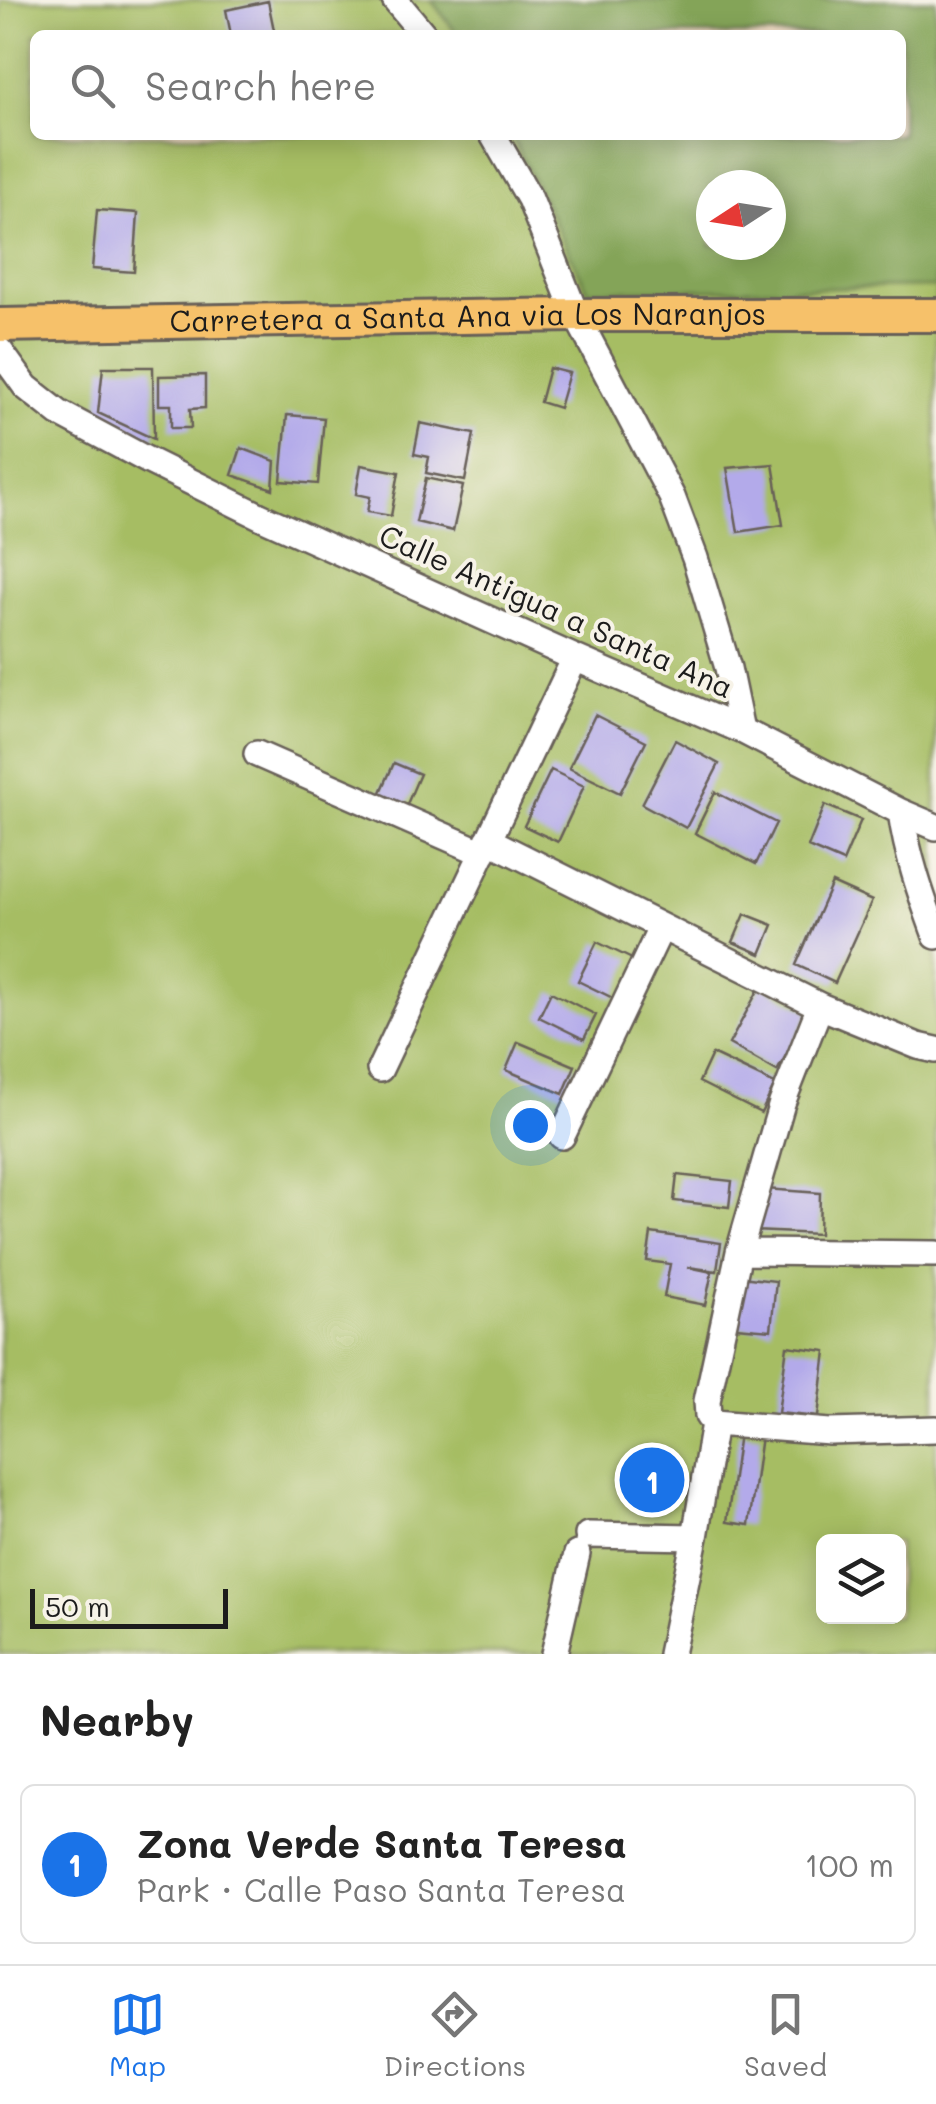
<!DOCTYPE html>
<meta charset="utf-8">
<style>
:root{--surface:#fff;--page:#f6f6f6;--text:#222;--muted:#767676;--line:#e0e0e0;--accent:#1a73e8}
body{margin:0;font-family:Mali,sans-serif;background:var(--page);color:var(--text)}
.controls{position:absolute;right:30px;bottom:30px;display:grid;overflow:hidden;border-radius:15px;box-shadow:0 5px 25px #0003}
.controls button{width:90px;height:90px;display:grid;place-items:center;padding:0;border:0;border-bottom:2px solid var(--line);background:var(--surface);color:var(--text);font:50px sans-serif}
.compass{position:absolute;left:696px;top:170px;width:90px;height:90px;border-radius:50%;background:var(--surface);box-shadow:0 5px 25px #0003;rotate:258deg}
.scale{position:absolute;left:30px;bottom:25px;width:198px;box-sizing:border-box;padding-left:10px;border:5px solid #1c1c1c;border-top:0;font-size:28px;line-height:35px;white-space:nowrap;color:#1c1c1c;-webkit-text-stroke:8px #f7f3e8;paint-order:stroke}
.you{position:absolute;left:530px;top:1125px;width:35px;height:35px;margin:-25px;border:8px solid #fff;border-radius:50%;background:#1a73e8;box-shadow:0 0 0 15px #1a73e833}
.badge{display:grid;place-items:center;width:65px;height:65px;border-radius:50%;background:var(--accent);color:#fff;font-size:32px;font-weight:700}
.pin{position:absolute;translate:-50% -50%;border:5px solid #fff;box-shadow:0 2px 10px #0006}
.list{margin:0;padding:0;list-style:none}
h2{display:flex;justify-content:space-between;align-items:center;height:130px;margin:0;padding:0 40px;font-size:42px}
h2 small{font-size:32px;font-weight:400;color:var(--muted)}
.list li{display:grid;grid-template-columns:65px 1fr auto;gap:30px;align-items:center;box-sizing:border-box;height:160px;margin:0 20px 20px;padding:0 20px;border:2px solid var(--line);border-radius:15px}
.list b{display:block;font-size:38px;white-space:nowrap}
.list p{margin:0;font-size:32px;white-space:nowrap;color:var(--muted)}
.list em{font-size:32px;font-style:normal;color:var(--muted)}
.icon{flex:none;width:55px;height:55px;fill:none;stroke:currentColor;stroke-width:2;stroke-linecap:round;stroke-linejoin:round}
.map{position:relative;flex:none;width:936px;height:1654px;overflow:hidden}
.search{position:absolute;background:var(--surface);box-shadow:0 5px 25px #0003;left:30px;right:30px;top:30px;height:110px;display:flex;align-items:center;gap:25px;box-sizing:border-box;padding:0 35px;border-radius:15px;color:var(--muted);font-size:38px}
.sheet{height:310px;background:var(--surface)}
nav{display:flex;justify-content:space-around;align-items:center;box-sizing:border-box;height:140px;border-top:2px solid var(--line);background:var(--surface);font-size:28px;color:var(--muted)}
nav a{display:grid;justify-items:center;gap:5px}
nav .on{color:var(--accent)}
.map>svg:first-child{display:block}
.green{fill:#a6bd63;stroke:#616c40;stroke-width:2.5;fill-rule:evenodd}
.forest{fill:#84a459;stroke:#50603a;stroke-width:2.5;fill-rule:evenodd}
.building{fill:#b3aaea}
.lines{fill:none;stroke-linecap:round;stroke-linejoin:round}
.minor-casing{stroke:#686058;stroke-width:30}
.major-casing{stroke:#686058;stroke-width:38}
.minor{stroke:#fff;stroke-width:25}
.major{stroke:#f6c16b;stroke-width:32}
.labels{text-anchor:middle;stroke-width:8;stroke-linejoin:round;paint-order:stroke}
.street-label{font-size:30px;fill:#1c1c1c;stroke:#f7f3e8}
</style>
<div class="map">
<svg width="936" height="1654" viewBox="0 0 936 1654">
<rect width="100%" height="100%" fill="#f7f3e8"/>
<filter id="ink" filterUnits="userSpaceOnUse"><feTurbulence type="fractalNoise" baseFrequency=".01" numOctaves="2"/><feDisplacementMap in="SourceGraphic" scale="20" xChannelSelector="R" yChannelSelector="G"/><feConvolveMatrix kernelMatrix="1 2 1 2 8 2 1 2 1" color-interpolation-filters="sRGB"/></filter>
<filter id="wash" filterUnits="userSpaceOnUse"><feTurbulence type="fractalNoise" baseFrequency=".0048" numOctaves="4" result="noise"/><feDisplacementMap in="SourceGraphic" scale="40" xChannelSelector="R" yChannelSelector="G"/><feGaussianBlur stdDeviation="2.25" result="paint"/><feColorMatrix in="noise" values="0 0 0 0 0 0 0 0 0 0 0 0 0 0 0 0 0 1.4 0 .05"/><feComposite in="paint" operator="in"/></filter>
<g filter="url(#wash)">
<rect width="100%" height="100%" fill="#f5dfc6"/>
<path class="green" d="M0 0H936V1654H0ZM35 35H901V135H35ZM711 185H771V245H711ZM824 1542H898V1616H824Z"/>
<path class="forest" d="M431 0H936V287L588 291 511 135H901V35H458ZM711 185H771V245H711Z"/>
<g id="blocks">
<path class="building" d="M268 1 275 35H231L226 10Z
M97 210 138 213 134 272 92 269Z
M103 367H153L154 439 98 413Z
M549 368 569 373 559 408 540 402Z
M205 375V408L190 409 191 428H171V405H159V376Z
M287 415 324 418 318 484 281 481Z
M420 423 474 434 465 481 426 473 429 457 414 454Z
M241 448 275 461 273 489 232 475Z
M773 464 783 525 738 532 727 468Z
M361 465 399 472 391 516 367 512 370 497 356 494Z
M426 478 463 486 453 531 416 522Z
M595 715 646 741 620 793 569 768Z
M675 740 719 764 686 828 642 804Z
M394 763 420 774 404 811 378 799Z
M551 770 584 786 558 842 524 826Z
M715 792 776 823 756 864 695 833Z
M825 805 861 820 843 862 808 847Z
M832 883 872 901 835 983 796 965Z
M745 914 773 925 761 954 733 942Z
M597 942 632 959 613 998 578 981Z
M761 985 810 1012 777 1071 729 1044Z
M551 992 596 1015 584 1039 539 1017Z
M518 1042 575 1066 563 1094 506 1070Z
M712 1054 775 1084 761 1113 699 1082Z
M677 1175 732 1181 729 1207 674 1201Z
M765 1189 820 1193 819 1234 753 1231Z
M651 1233 721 1243 717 1271 688 1267 712 1272 705 1305 664 1297 670 1264 647 1261Z
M741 1277 776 1281 771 1330 736 1327Z
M787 1346 826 1351 818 1417 778 1413Z
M739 1433 761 1436 749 1525 727 1522Z"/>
</g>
</g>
<g filter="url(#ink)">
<use href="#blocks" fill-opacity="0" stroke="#686058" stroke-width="2.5"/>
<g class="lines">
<g class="minor-casing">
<path id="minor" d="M395 0 424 35
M493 135 530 199 576 315 672 497 695 558 728 668 741 730
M0 351 26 387 59 413 147 460 262 517 575 658 741 730 901 812 936 827
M257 754 483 853
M901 812C907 855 921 895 936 936
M488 840 820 1006 918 1046 936 1050
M380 1069 575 658
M562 1136 661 928
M739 1252 936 1254
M714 1423 830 1432 936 1429
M588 1535 695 1537
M554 1654 577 1554
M671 1654 695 1537 714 1423 708 1416 707 1401 739 1252 782 1103 820 1006"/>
</g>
<g class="major-casing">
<g id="major">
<path id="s1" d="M0 325 576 315H936"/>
</g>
</g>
<use href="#minor" class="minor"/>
<use href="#major" class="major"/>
</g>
</g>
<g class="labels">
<g class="street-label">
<text dy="10" stroke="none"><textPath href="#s1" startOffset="468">Carretera a Santa Ana via Los Naranjos</textPath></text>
<text transform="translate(556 612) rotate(24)" y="10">Calle Antigua a Santa Ana</text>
</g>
</g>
</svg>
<div class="controls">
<button><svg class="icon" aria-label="layers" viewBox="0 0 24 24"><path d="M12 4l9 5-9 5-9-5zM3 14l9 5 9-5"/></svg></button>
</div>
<svg class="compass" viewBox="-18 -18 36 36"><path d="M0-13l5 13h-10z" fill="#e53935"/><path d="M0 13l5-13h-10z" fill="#767676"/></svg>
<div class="scale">50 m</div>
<div class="you"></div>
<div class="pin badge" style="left:652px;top:1480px">1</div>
<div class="search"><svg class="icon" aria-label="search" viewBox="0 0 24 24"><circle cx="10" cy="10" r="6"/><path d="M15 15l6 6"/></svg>Search here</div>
</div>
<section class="sheet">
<h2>Nearby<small></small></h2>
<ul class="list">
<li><span class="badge">1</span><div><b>Zona Verde Santa Teresa</b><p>Park · Calle Paso Santa Teresa</p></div><em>100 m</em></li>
</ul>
</section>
<nav>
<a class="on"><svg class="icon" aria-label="map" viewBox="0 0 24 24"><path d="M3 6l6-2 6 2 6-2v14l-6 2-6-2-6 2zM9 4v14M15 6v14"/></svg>Map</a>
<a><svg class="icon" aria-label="directions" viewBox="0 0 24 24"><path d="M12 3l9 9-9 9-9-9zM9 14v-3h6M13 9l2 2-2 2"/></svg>Directions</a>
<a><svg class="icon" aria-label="saved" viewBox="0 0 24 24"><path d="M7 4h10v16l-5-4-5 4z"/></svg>Saved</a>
</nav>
